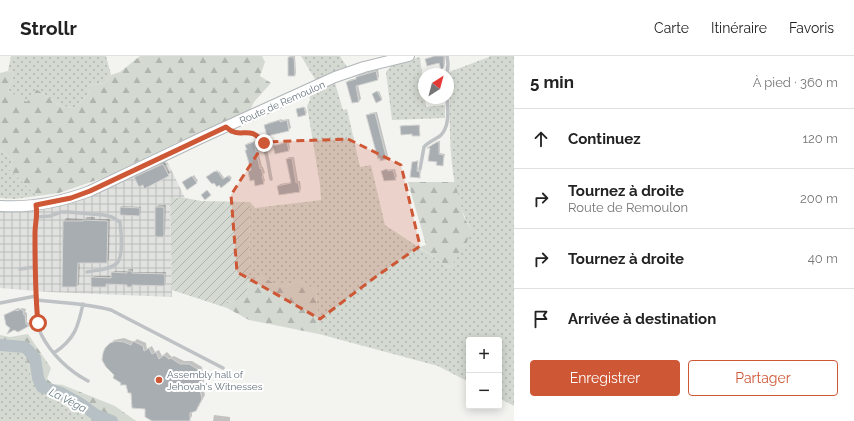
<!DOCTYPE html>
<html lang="fr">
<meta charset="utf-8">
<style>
:root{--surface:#fff;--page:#f2f2f2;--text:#222;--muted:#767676;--line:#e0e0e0;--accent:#ce5735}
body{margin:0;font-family:Raleway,sans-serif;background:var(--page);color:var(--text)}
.controls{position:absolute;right:12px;bottom:12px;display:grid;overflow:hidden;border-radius:4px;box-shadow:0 2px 10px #0003}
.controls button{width:36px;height:36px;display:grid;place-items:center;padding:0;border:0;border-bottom:1px solid var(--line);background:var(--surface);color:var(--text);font:20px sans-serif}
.compass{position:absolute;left:418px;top:12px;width:36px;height:36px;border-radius:50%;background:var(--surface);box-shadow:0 2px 10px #0003;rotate:36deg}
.stop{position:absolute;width:12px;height:12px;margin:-9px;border:3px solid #ce5735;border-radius:50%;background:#fff}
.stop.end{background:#ce5735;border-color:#fff;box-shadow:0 1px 4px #0008}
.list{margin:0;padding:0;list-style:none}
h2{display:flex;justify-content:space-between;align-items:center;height:52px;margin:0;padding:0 16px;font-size:17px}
h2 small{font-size:13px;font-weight:400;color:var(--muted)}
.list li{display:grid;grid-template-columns:26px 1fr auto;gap:12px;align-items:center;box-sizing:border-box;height:60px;padding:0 16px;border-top:1px solid var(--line)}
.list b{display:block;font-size:15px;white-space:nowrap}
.list p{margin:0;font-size:13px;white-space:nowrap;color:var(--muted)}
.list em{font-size:13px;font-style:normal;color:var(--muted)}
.actions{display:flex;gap:8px;padding:12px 16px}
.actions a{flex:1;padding:9px 0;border:1px solid var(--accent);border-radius:4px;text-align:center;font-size:14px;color:var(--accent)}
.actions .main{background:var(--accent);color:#fff}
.icon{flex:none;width:22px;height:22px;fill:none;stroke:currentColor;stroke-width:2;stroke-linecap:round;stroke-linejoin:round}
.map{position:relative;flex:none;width:514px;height:365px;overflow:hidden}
header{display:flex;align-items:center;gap:24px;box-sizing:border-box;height:56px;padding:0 20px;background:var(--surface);border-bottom:1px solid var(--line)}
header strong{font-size:19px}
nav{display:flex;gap:22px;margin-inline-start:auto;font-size:14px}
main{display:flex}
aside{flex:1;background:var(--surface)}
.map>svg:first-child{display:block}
.industrial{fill:url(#industrial-grid)}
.grass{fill:url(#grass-dots)}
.forest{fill:url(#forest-firs)}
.garden{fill:url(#garden-furrows)}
.shadow{fill:#0003}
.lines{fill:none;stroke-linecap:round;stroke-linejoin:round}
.river{stroke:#b7c1c5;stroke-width:12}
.building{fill:#a7adb1;stroke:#d4d4d2}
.secondary-casing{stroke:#b1b6b9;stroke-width:12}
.lane{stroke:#bfc2c4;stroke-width:3.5}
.secondary{stroke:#fff;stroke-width:10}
.route{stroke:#ce5735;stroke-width:5}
.marked{fill:#ce5735;fill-opacity:0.2;stroke:#ce5735;stroke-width:3;stroke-dasharray:8 5;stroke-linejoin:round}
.poi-dot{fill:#ce5735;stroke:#fff;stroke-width:1.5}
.labels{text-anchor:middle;stroke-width:4;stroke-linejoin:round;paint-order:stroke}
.street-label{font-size:10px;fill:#66737d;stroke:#fff}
.poi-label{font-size:10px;fill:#66737d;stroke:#fff;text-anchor:start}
.water-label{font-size:11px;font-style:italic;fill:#667a81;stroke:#fff}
</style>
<header>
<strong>Strollr</strong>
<nav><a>Carte</a><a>Itinéraire</a><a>Favoris</a></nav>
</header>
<main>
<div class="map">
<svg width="514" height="365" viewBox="0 0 514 365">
<defs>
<pattern id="industrial-grid" width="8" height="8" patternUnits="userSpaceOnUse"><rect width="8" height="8" fill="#e1e2e0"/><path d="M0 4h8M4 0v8" fill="none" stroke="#babcbb"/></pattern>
<pattern id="grass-dots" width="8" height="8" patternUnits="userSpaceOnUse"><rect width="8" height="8" fill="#d4dad1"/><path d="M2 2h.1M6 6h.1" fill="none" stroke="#b0b5af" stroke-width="1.8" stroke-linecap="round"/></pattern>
<pattern id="forest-firs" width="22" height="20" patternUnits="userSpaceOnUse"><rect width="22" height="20" fill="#d4dad1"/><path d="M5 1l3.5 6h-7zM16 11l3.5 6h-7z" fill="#b0b5af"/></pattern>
<pattern id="garden-furrows" width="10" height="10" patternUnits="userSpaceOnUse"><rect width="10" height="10" fill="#d4dad1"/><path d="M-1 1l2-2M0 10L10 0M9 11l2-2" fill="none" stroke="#b0b5af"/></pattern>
</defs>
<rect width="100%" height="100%" fill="#f3f3f0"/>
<path class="industrial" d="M166 103 185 142 170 143 172 241 49 236 0 232V154L22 155 41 154 77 146 94 139Z"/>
<path class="grass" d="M11 0H106L111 19 104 27 88 30 90 36 74 52 61 50 36 33 27 47 8 35 14 17 8 15Z
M301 0H340L347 11 316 25Z
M489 0H514V350L499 342V284H469V326L438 310 319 278 316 234 299 225 281 231 263 221 249 227 250 146 255 152 321 144 320 129 307 50 310 44 309 38 335 27 343 54 347 53 360 111 371 109 385 169 450 212 471 173C445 128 451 66 449 16L489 1Z
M420 1 426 51 445 49V62L392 64 386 16 391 10Z
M0 94 13 104 9 113 37 140 15 143 0 142Z
M0 292 21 297 26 302 31 320 40 333 69 352 93 365H0Z"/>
<path class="forest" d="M140 0H262L265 6 260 20 271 27 254 46 250 54 245 57 176 87 103 122 59 137 37 140 9 113 13 104 0 94V17L8 15 14 17 8 35 27 46 36 33 61 50 74 52 90 36 87 30 104 27 111 19 120 16Z
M408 126H455L464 161 471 173 466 189 450 212 419 191 426 189Z
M263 221 281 231 299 225 316 234 319 278 249 264 227 252V246L245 243 249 227Z
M28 278 51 312 47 323 53 328 63 329 115 350 136 365H93L90 364 40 333 31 320 26 302 21 297 0 292V279L10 281Z"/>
<path class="garden" d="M170 142H185L201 145 250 146 249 227 245 243 227 246V252L172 234Z"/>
<path class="shadow" d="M290 0H295L296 17 295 19 289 1Z
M434 0H445V8L442 12 440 6 426 3Z
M378 13 379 21 377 23 358 29 361 43 359 45 347 26 349 24 357 22 359 19Z
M379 35 382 42 381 43 374 37Z
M305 51 307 57 305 58 297 53Z
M377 56 388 100 386 102 368 60 370 57Z
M282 63V64L289 63 291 72 288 74 266 70 268 67Z
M403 69H420V78L419 79 413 77 402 71Z
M256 85 262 111H263L265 117 263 118 265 125 263 127 254 123 249 115 251 113 246 94 247 93 246 89 248 87Z
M439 85H440V97L445 98 442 109 438 105 431 91H430Z
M289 86 290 92 289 94 276 97 274 90 275 89Z
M289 101H294L298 125H300L301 133 299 135 278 130 280 128 292 126 287 103Z
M418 104V114L421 115 419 121 413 107Z
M165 106 170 117 168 119 143 128 136 121Z
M395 113 397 121 384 124 383 114Z
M217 114 218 116 219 115 225 123 229 119 232 122 221 131 209 120Z
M194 119 198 125 187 132 185 125Z
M159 149H166L165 178 163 180 156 151Z
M122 150 141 151V157L139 159 121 151Z
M87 161H95V163H110L109 203 107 206H80L79 228 77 230 64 165 66 162 85 163Z
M129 213H133V216H166V227L164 229 133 228 131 230 128 228H107L106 230 92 222 94 220H112V217L114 215H127Z
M18 252 21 253 22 252 26 253 25 256 27 257V266L30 268 18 275 12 271 5 259Z
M124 282 134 286 137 283 146 287 147 293 152 290 155 296 159 294 162 300 167 296 172 301 174 300 184 305H192L202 311 204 323 203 331 205 339 199 350 192 355V360L189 365H154L146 352 132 337 127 328 122 327 116 319 105 293 114 284Z
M214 359 230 361V365H213Z"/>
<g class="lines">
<path class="river" d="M0 289 24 291 28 294 35 302 38 322 42 331 61 337 81 348 96 359 112 365"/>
</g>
<path class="building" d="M435 0H444V11L441 14 439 7 427 10 425 3Z
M288 1H294L295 20H288Z
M376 15 378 24 356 30 359 46 352 47 346 26 356 23V21Z
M377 35 382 44 376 47 372 38Z
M304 51 306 59 298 61 296 53Z
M375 57 386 100 387 103 380 105V102L378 103 366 59Z
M280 64V66L287 64 289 75 267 80 264 69Z
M419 69 420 80H412V78L401 79 400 70Z
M254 86 260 113 261 112 263 120H262L264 128 255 130 254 124 250 125 248 115 251 114 245 94H247L245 89Z
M287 86 289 95 275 98 273 90Z
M437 86H439V98L444 99 443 110 436 109 437 106 428 105 430 92H427Z
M292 102 296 127 298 126 300 136 279 139 277 130 291 127 286 103Z
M418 105 417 114V115L420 116V122L410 121 412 106Z
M163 108 169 120 144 133 143 129 139 131 134 121Z
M387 113 388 115 393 114 396 124 384 125 381 115Z
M215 115 216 116 217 115 223 123 228 120 231 124 221 132 219 129 217 131 214 127 212 128 206 121Z
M192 120 197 127 187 134 182 126Z
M207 134 211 139 205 144 201 139Z
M120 151 140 152V160L120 159Z
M155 151H164V181H155Z
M83 164 108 165 107 207H78L77 231H62L63 165H83Z
M127 215H132V217L165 218V230L132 229V231H127V229L106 228V231H91V221L111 222V216L127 217Z
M20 253 24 256 23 258 25 259 26 268 29 270 18 276 14 274 7 278 10 272 6 269 4 259 15 254 18 255Z
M116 285 124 286 131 289 133 285 143 290 144 295 149 292 152 298 156 296 159 303 164 299 169 303 171 302 180 308H189L199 314 202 326 200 334 202 343 196 355 190 357V365H152L145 361V353L132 352 131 337H128L126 329H120L121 327 113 322 114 319 106 311 102 304 103 297 105 292 110 287Z"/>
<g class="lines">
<g class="secondary-casing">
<path id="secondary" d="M0 150C32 152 61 146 90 135L201 82 335 21 364 11 409 0"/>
</g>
<path class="lane" d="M447 18 448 8 447 0
M227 72 231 76C238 78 244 76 250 77 267 79 268 110 271 123
M420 113 424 91C428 86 434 84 440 80 450 71 448 54 447 42
M37 150C38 159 35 166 35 175 34 198 34 222 37 245 38 256 36 268 41 278 51 298 69 315 88 325
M37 161 50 160 61 156H68L104 159 112 161 120 166C121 175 124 200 117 207 111 214 95 214 87 216
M20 213 35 211
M37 244C62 247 87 247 111 254L223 312
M0 247 36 240
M54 297C75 283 78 271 83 248"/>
<use href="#secondary" class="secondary"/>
</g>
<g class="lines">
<path class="route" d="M38 267C35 237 35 207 35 177 35 167 38 159 36 149L71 142 90 135 226 71C241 85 249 67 264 87"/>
</g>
<path class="marked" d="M348 83 401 109 420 190 374 222 320 263 237 216 231 139 265 86Z"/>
<circle class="poi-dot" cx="159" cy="324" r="4"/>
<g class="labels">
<g class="street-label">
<text transform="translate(282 46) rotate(-24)" y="4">Route de Remoulon</text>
</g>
<g class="poi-label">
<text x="167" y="322">Assembly hall of<tspan x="167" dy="12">Jehovah's Witnesses</tspan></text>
</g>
<g class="water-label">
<text transform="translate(68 344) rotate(27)" y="4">La Véga</text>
</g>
</g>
</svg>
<div class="controls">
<button>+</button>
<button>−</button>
</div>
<svg class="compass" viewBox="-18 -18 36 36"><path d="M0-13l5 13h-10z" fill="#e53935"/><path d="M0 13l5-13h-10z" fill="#767676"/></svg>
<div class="stop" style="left:38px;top:267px"></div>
<div class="stop end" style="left:264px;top:87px"></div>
</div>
<aside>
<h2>5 min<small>À pied · 360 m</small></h2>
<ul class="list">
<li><svg class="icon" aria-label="ahead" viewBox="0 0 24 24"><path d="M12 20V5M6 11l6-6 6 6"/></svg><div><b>Continuez</b></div><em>120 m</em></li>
<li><svg class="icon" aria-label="right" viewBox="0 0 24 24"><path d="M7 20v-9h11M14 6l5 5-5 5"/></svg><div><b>Tournez à droite</b><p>Route de Remoulon</p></div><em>200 m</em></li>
<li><svg class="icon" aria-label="right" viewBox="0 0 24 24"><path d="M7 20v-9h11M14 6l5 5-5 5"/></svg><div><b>Tournez à droite</b></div><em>40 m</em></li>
<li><svg class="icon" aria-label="arrive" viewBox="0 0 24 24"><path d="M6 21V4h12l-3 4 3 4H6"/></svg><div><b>Arrivée à destination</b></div></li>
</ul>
<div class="actions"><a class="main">Enregistrer</a><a>Partager</a></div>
</aside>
</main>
